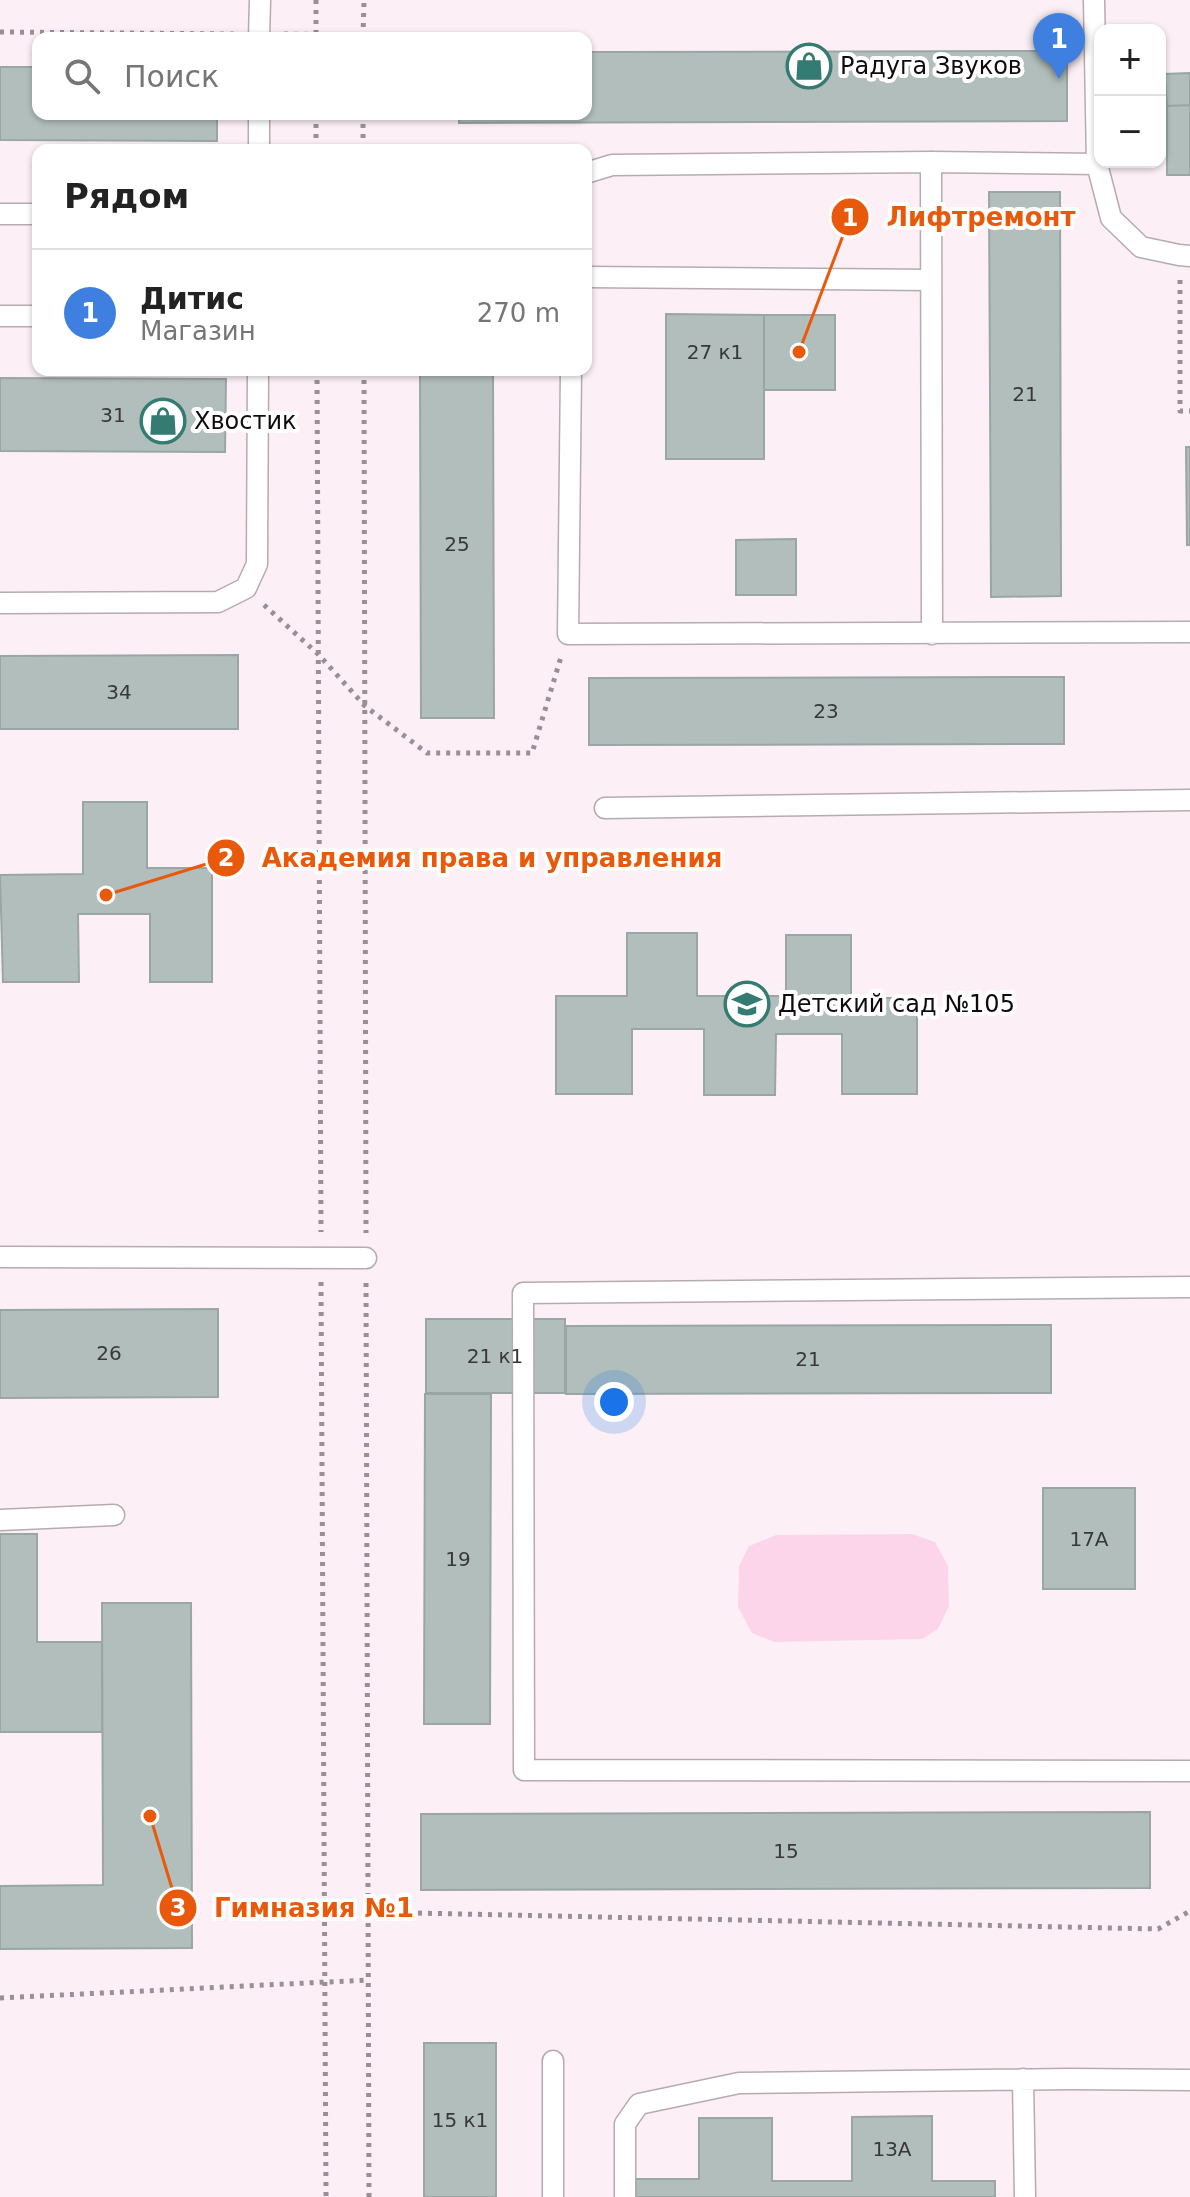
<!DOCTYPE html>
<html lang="ru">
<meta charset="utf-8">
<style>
:root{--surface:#fff;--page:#f6f6f6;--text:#222;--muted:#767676;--line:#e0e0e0;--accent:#347b72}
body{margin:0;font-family:"DejaVu Sans",sans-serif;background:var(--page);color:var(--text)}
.controls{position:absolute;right:24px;top:24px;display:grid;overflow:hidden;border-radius:16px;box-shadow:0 2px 6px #0004}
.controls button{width:72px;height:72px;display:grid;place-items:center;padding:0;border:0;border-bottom:2px solid var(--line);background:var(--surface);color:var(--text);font:40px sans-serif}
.you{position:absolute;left:614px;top:1402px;width:28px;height:28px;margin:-20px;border:6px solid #fff;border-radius:50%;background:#1a73e8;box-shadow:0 0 0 12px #1a73e833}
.badge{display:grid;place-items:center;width:52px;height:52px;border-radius:50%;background:var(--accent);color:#fff;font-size:26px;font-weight:700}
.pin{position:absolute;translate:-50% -66px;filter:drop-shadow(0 2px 4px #0008)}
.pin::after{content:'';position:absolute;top:42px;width:28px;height:24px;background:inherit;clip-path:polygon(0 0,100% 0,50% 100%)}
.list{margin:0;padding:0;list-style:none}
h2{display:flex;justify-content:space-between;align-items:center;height:104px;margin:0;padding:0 32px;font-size:34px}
h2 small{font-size:26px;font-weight:400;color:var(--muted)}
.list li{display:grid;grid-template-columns:52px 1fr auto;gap:24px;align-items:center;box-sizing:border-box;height:128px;padding:0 32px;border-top:2px solid var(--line)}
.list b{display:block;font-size:30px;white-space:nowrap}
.list p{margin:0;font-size:26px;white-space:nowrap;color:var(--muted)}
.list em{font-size:26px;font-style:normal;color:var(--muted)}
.icon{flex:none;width:44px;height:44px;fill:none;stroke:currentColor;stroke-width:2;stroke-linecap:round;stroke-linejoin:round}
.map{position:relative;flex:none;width:1190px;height:2197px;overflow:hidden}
.search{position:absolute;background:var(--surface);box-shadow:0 2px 6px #0004;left:32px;top:32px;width:560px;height:88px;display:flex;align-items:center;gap:20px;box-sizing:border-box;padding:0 28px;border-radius:16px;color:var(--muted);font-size:30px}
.panel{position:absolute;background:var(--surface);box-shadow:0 2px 6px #0004;left:32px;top:144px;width:560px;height:232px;border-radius:16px}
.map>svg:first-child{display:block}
.green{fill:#fdd5ea}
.building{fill:#b2bebc;stroke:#9aa6a4;stroke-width:2}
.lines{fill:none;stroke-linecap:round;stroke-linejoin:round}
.service-casing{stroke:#b5abb0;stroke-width:23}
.path{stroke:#999095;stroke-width:5;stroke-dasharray:4 6;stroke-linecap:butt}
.service{stroke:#fff;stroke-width:20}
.labels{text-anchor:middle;stroke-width:8;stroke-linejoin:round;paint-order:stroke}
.number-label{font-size:20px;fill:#38383a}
.poi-label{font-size:24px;fill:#100c0e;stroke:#fff;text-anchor:start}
.leader{fill:none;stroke:#e8590c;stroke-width:3}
.callout-dot{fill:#e8590c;stroke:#fff;stroke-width:3}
.mark-label{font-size:24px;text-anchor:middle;font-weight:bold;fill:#fff}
.callout-label{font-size:26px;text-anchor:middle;font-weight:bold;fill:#e8590c;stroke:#fff;stroke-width:8;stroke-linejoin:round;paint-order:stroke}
</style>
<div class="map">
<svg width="1190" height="2197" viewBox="0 0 1190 2197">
<rect width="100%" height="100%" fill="#fcf0f6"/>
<path class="green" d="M912 1534 935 1542 948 1566 949 1606 938 1629 922 1639 774 1642 752 1633 738 1607 739 1566 749 1546 776 1535Z"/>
<path class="building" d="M1067 51V121L459 123V114H586V52Z
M0 67H38V114H217V141L0 140Z
M1190 73V105L1167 106 1165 74Z
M1190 105V175H1167V106Z
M989 192H1060L1061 596 991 597Z
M666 314 764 315V459H666Z
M764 315H835V390H764Z
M420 370H493L494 718H421Z
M0 378 226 379 225 452 0 451Z
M1186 447H1190V545H1187Z
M796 539V595H736V540Z
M238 655V729H0V656Z
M1064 677V744L589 745V678Z
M83 802H147V868H212V982H150V914H78L79 982H3L0 875 83 874Z
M627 933H697V996H786V935H851V998H917V1094H842V1034H776L775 1095H704V1029H632V1094H556V996H627Z
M218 1309V1397L0 1398V1310Z
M426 1319H565V1393H426Z
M1051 1325V1393L566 1394V1326Z
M425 1394H491L490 1724H424Z
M1043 1488H1135V1589H1043Z
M0 1534H37V1642H102V1732H0Z
M102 1603H191L192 1948 0 1949V1886L103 1885Z
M1150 1812V1888L421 1890V1814Z
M424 2043H496V2197H424Z
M932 2116V2181H995V2197H636V2179H699V2118H772V2181H852V2117Z"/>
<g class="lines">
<g class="service-casing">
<path id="service" d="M1094 0 1097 164 1111 218 1141 247 1179 255 1190 256
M259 38 260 0
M259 150V114
M931 162 932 634
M586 173 612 165 931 162 1097 164
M0 214H38
M586 277 931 280
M0 316H38
M571 370 568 634 1190 632
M0 603 218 602 246 588 257 564 258 370
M605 808 1190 800
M0 1257 366 1258
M1190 1287 523 1293 524 1770 1190 1771
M0 1520 114 1515
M1023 2079 1025 2197
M553 2197V2061
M625 2197V2124L639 2104 739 2083 1068 2079 1190 2080"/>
</g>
<path class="path" d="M316 0V37
M0 32 234 34
M284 34 363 35
M363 37 364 0
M316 114V150
M363 114V150
M1180 280V411H1190
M317 370 321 1232
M364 370 366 1233
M264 605 318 654 365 706 427 753H532L561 657
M321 1282 326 2197
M366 1283 369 2197
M368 1912 1158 1929 1190 1911
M0 1998 368 1980"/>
<use href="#service" class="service"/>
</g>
<defs>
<g id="shop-ring" transform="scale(2.3)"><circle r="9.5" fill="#fff" stroke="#347b72" stroke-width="1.5"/><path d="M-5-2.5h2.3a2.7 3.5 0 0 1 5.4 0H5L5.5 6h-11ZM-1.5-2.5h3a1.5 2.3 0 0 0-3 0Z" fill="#347b72"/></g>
<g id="school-ring" transform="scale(2.3)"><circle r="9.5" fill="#fff" stroke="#347b72" stroke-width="1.5"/><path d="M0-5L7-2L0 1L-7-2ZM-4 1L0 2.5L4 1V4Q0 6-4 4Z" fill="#347b72"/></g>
</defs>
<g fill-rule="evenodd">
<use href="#shop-ring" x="809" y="66"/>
<use href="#shop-ring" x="163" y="421"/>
<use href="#school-ring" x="747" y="1004"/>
</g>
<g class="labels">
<g class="number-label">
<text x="715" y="359">27 к1</text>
<text x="1025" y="401">21</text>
<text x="113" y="422">31</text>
<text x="457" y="551">25</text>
<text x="119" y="699">34</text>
<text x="826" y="718">23</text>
<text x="109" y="1360">26</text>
<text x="495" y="1363">21 к1</text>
<text x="808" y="1366">21</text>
<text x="1089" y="1546">17А</text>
<text x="458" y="1566">19</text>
<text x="786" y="1858">15</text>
<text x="460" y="2127">15 к1</text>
<text x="892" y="2156">13А</text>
</g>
<g class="poi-label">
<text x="840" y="74">Радуга Звуков</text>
<text x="194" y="429">Хвостик</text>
<text x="778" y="1012">Детский сад №105</text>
</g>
</g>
<path class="leader" d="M799 352L850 217M106 895L226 858M150 1816L178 1908"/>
<g class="callout-dot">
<circle cx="799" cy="352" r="8"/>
<circle cx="106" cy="895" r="8"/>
<circle cx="150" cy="1816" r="8"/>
<circle cx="850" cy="217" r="20"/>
<circle cx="226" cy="858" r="20"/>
<circle cx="178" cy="1908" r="20"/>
</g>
<g class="mark-label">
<text x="850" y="226">1</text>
<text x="226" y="866">2</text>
<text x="178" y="1916">3</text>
</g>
<g class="callout-label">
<text x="981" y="226">Лифтремонт</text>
<text x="492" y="867">Академия права и управления</text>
<text x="314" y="1917">Гимназия №1</text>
</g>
</svg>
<div class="controls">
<button>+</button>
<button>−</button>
</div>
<div class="you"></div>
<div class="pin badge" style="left:1059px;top:79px;background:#3f7fe0">1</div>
<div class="search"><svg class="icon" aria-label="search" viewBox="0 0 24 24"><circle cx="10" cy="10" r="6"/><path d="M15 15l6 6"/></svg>Поиск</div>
<section class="panel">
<h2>Рядом<small></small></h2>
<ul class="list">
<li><span class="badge" style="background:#3f7fe0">1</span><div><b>Дитис</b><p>Магазин</p></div><em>270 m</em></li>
</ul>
</section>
</div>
